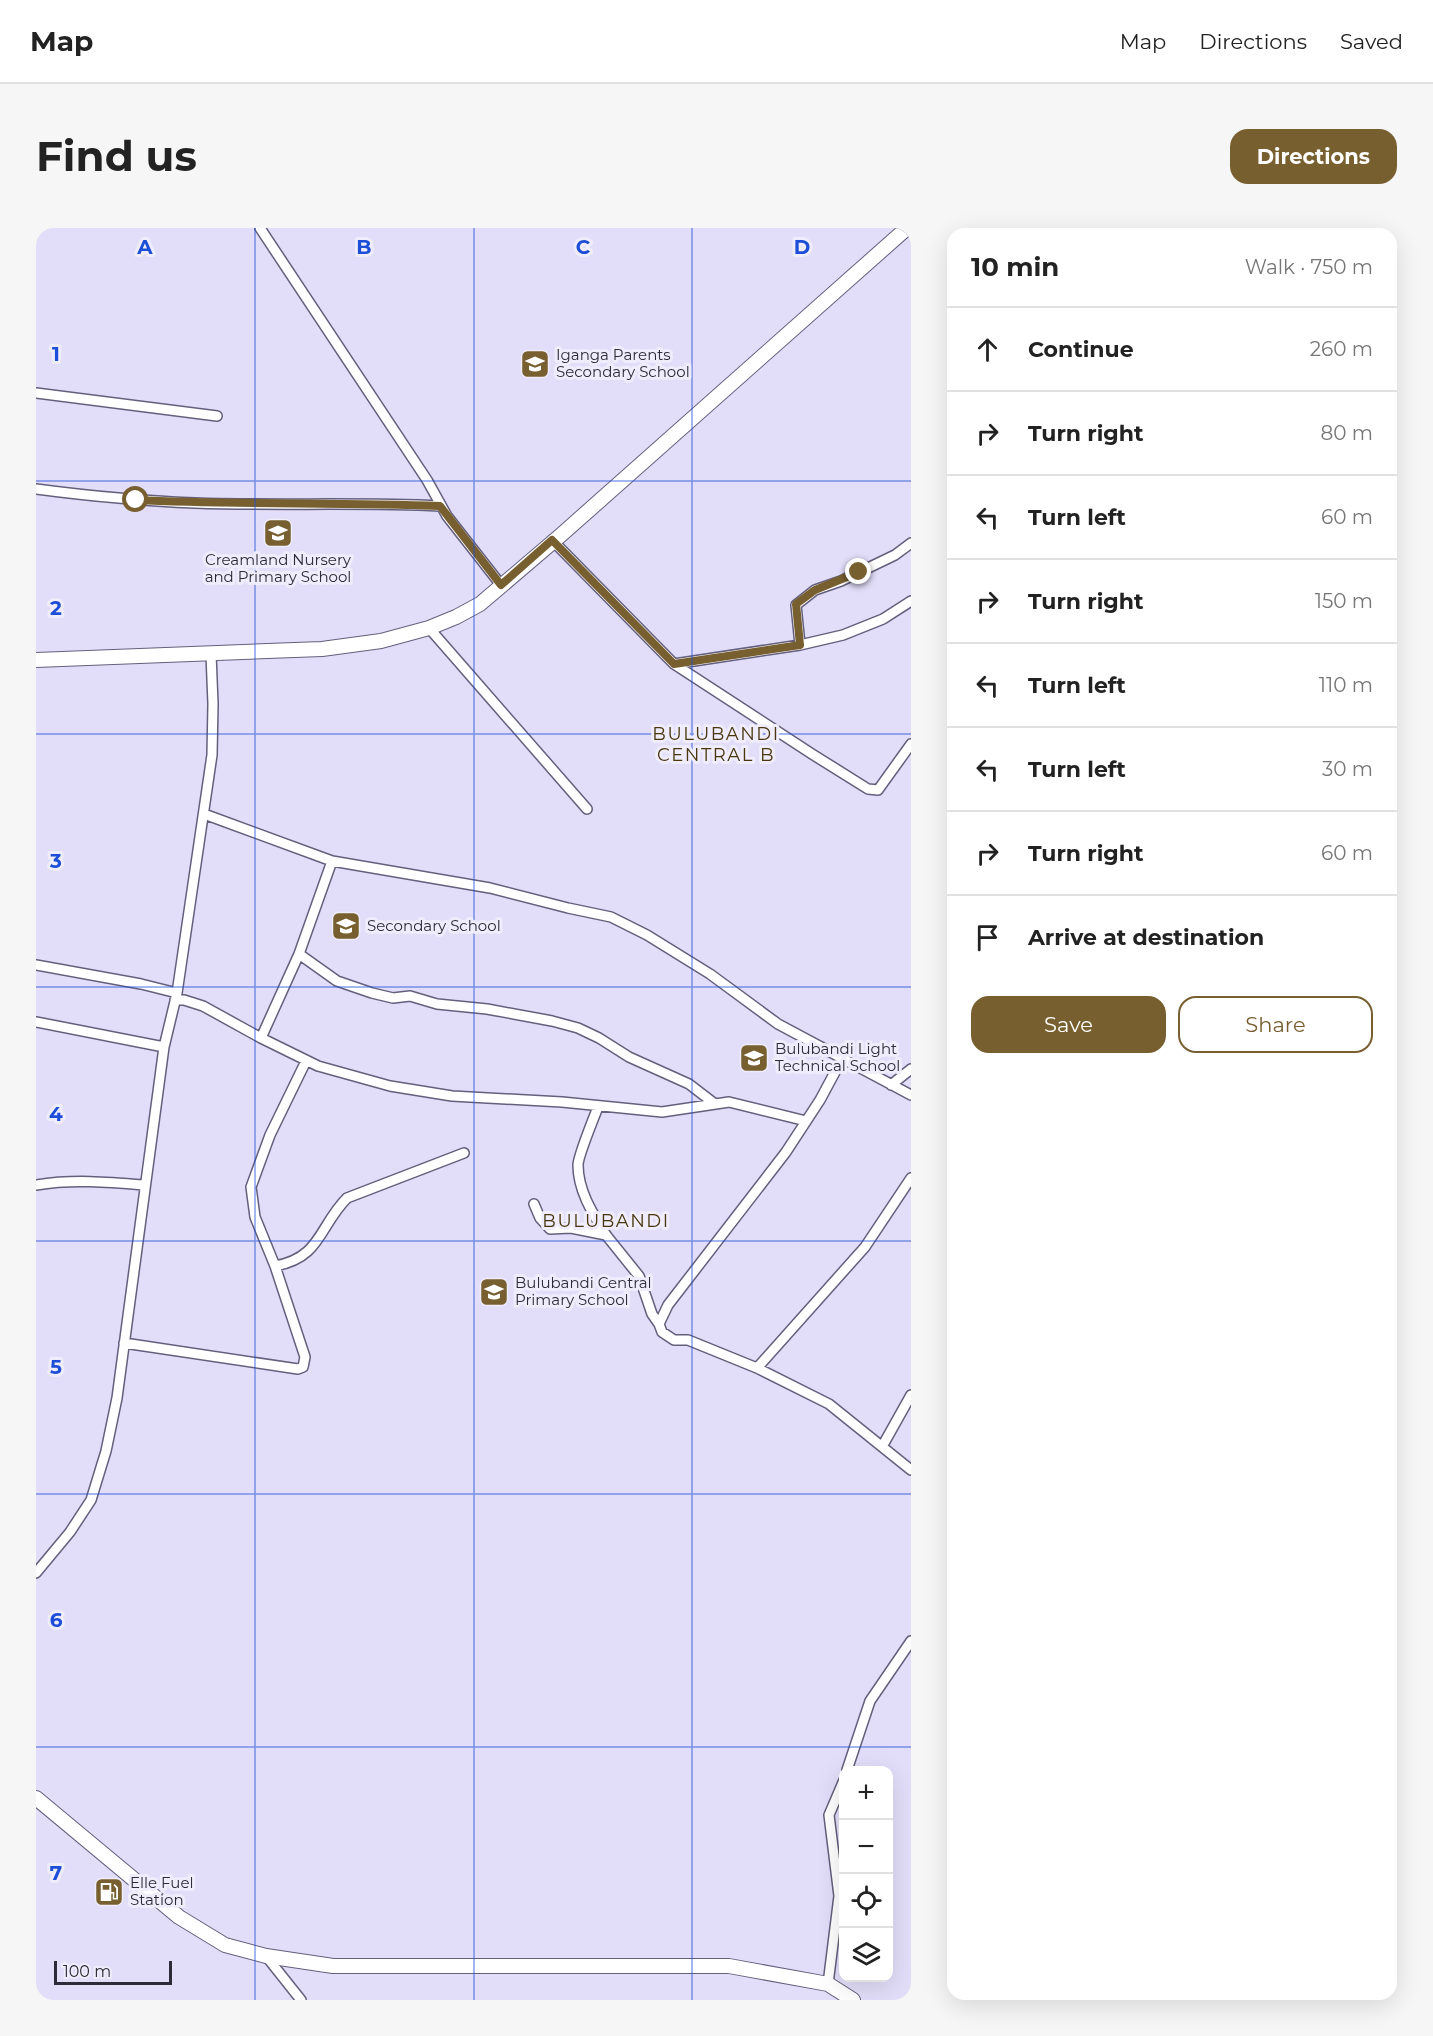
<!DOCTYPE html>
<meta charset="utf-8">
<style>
:root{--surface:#fff;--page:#f6f6f6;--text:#222;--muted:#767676;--line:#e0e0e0;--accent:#785f30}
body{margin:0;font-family:Montserrat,sans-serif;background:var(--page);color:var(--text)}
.controls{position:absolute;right:18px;bottom:18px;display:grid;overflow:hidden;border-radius:12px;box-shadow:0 6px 24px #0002}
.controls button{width:54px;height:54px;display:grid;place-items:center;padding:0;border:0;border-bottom:2px solid var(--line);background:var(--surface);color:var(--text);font:30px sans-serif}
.scale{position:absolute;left:18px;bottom:15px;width:118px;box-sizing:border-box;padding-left:6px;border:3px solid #2c2b37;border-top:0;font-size:16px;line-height:21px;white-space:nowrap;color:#2c2b37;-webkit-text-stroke:4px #efedfb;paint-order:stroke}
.stop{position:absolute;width:18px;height:18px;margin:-14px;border:4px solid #785f30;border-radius:50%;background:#fff}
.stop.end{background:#785f30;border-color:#fff;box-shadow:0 2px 6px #0008}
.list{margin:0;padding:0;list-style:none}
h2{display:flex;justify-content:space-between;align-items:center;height:78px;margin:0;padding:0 24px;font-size:26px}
h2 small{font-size:20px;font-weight:400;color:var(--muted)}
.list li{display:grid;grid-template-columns:39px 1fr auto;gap:18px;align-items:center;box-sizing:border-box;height:84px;padding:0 24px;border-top:2px solid var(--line)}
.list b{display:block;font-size:22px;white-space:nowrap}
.list em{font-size:20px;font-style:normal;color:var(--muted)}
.actions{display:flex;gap:12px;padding:18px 24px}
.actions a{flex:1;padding:14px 0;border:2px solid var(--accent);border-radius:18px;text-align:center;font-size:21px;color:var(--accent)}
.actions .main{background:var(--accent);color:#fff}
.icon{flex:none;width:33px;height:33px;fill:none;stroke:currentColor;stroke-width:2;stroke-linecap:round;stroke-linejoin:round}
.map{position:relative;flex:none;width:875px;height:1772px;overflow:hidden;border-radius:18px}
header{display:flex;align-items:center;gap:36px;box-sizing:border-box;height:84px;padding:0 30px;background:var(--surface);border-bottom:2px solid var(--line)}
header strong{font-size:28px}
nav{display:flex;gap:33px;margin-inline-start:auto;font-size:21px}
.intro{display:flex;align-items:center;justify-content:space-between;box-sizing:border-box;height:144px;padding:0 36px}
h1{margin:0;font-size:42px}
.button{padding:15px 27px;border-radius:18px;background:var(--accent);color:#fff;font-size:21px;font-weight:700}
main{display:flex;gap:36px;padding:0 36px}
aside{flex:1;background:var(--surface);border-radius:18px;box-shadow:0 6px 24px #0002}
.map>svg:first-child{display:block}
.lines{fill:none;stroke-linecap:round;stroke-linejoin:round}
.street-casing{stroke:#645f7c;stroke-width:12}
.secondary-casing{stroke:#645f7c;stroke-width:16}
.street{stroke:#fff;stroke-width:9}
.secondary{stroke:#fff;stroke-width:14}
.route{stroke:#785f30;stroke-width:8}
.grid{fill:none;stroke:#1d4ed8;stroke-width:1.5;stroke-opacity:0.55}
.labels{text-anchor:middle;stroke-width:6;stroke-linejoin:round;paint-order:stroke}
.poi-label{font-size:15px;fill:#2c2b37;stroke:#efedfb;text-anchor:start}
.quarter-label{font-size:18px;letter-spacing:1.5px;fill:#49360f;stroke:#efedfb}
.grid-label{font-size:20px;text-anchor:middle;font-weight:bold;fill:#1d4ed8;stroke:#efedfb;stroke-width:6;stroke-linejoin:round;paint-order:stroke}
</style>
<header>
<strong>Map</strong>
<nav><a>Map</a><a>Directions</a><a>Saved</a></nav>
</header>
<div class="intro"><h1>Find us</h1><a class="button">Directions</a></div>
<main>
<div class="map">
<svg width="875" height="1772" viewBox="0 0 875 1772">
<rect width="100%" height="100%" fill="#e2def9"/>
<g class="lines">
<g class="street-casing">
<path id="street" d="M224 0 391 252 411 288 465 357
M0 165 181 188
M0 261C53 268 105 273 159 275 240 278 322 274 404 278
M516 312 638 436 776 526 832 561 842 562 875 516
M393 400 551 581
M764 417 760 377 779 362 805 353 859 327 875 315
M638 436 764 417 807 407 847 391 875 373
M168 586 296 633 454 660 532 680 575 689 611 707 674 746 742 796 875 867
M263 726 301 753 336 765 357 770 374 768 401 776 451 781 516 793 542 800 563 810 593 829 653 856 679 876
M0 737 105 756 141 765
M139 772H148L167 778 225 810 282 838 354 858 416 868 526 874 626 884 693 874 770 893
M0 794 128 819
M225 810 263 726 296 633
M806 831 784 872 750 924 632 1077 623 1096 626 1104 638 1112H652L721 1140 793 1176 875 1242
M855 857 875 841
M562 879C558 889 542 929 542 937 542 963 557 986 570 1007
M0 957C36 951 72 954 108 957
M498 976 504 990 514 1001 535 1000 570 1007 603 1048 616 1086 623 1096
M239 1038C285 1030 283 998 311 970L428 925
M88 1115 262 1141 267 1139 269 1129 239 1038 219 989 215 959 234 907 270 833
M721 1140 829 1019 875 950
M847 1217 875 1167
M0 1345 34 1304 55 1272 70 1223 81 1170 128 819 141 765 176 527 177 476 175 426
M811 1542 834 1473 875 1413
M230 1728 265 1772
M792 1756 803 1668 793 1587 808 1552"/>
</g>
<g class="secondary-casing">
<path id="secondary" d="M0 432 286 421 345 413 393 400 420 389 444 376 525 307 871 0
M0 1570 143 1689 189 1717 230 1728 297 1738H693L792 1756 817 1772"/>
</g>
<use href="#street" class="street"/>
<use href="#secondary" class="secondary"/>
</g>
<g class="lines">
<path class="route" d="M100 272C202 277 303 274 404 278L465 357 516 312 638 436 764 417 760 376 779 362 823 344"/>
</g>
<path class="grid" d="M219 0V1772M438 0V1772M656 0V1772M0 253H875M0 506H875M0 759H875M0 1013H875M0 1266H875M0 1519H875"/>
<defs>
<g id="school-square" transform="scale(1.5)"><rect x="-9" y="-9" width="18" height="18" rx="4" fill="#785f30" stroke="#efedfb"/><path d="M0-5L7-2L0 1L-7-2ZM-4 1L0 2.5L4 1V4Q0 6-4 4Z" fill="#fff"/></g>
<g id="fuel-square" transform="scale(1.5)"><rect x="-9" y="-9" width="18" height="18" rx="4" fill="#785f30" stroke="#efedfb"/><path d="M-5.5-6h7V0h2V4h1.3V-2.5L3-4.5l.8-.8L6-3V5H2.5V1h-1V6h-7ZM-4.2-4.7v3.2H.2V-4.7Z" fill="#fff"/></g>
</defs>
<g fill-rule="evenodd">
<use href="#school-square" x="499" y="136"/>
<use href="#school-square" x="242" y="305"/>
<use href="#school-square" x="310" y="698"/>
<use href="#school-square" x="718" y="830"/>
<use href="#school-square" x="458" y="1064"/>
<use href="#fuel-square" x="73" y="1664"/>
</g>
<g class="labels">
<g class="poi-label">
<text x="520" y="132">Iganga Parents<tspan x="520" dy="17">Secondary School</tspan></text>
<text x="242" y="337" text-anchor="middle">Creamland Nursery<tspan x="242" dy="17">and Primary School</tspan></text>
<text x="331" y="703">Secondary School</text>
<text x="739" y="826">Bulubandi Light<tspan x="739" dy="17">Technical School</tspan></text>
<text x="479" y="1060">Bulubandi Central<tspan x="479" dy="17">Primary School</tspan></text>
<text x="94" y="1660">Elle Fuel<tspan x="94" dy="17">Station</tspan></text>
</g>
<g class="quarter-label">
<text x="680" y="512">BULUBANDI<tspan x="680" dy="21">CENTRAL B</tspan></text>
<text x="570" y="999">BULUBANDI</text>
</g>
</g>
<g class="grid-label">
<text x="109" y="26">A</text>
<text x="328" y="26">B</text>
<text x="547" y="26">C</text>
<text x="766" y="26">D</text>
<text x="20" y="133">1</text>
<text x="20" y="387">2</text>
<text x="20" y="640">3</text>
<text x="20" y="893">4</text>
<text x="20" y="1146">5</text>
<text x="20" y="1399">6</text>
<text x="20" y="1652">7</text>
</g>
</svg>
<div class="controls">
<button>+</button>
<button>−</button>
<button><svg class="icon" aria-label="locate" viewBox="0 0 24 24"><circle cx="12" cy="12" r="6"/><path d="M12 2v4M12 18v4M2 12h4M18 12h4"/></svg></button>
<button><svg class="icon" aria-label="layers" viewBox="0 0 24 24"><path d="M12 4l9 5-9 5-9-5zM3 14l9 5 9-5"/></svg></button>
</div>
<div class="scale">100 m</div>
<div class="stop" style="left:100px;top:272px"></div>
<div class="stop end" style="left:823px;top:344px"></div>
</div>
<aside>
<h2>10 min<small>Walk · 750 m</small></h2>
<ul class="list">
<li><svg class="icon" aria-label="ahead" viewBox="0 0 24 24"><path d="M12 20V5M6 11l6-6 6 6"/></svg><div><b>Continue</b></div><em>260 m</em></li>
<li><svg class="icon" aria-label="right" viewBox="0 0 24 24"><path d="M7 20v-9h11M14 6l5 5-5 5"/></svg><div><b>Turn right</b></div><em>80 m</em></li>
<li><svg class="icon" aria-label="left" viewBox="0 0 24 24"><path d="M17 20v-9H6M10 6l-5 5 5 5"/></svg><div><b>Turn left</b></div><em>60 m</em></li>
<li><svg class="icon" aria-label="right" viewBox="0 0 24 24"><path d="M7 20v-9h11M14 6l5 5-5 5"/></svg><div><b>Turn right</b></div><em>150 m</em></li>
<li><svg class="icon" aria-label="left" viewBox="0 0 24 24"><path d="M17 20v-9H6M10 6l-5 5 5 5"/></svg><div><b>Turn left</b></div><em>110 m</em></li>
<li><svg class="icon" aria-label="left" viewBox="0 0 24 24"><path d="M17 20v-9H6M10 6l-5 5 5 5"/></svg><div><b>Turn left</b></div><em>30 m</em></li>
<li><svg class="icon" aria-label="right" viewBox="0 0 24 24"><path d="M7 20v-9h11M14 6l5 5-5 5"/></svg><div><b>Turn right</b></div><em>60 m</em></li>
<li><svg class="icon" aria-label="arrive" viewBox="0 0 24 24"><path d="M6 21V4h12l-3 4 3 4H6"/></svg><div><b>Arrive at destination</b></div></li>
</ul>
<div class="actions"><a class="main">Save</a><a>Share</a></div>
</aside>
</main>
